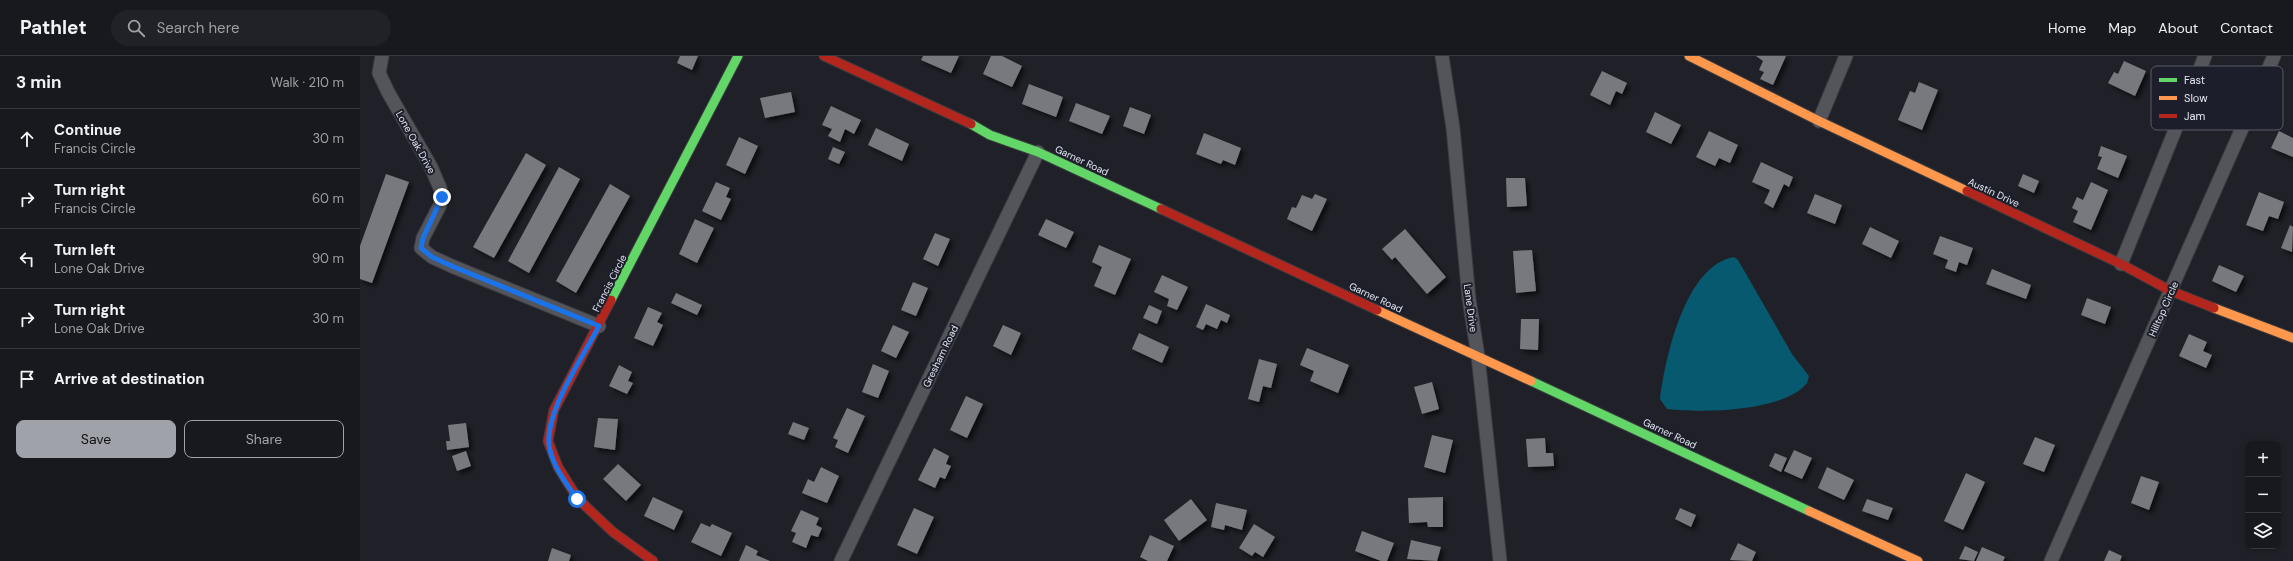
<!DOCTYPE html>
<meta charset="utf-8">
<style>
:root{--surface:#18191e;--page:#212227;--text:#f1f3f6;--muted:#9fa0a4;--line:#36383c;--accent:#a0a2aa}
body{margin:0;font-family:"DM Sans",sans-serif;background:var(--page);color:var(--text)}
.controls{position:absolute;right:12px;bottom:12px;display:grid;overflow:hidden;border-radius:8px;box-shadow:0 2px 6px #0003}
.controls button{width:36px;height:36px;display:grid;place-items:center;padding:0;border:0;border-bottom:1px solid var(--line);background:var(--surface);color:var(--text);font:20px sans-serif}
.stop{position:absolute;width:12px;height:12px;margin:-9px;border:3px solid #1a73e8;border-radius:50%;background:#fff}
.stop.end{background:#1a73e8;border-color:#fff;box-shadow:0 1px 4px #0008}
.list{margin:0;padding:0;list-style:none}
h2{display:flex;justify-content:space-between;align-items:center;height:52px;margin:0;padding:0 16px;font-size:17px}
h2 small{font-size:13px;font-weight:400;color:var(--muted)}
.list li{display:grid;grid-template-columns:26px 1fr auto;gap:12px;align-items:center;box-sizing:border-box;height:60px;padding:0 16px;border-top:1px solid var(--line)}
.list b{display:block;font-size:15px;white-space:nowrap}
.list p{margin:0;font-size:13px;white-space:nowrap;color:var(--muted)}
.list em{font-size:13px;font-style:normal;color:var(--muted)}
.actions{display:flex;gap:8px;padding:12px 16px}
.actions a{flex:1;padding:9px 0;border:1px solid var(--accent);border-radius:8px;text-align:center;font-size:14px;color:var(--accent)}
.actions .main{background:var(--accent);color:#111}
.icon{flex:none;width:22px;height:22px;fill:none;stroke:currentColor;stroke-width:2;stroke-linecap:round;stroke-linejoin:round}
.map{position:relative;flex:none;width:1933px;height:505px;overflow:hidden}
header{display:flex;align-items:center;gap:24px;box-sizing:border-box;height:56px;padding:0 20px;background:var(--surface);border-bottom:1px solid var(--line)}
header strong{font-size:19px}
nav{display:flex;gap:22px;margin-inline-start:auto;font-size:14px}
.search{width:280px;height:36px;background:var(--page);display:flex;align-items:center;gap:10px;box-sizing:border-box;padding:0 14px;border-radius:22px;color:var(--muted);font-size:15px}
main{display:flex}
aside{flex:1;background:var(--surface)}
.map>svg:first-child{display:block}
.water{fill:#07596f}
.building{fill:#78797f;filter:url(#shadow)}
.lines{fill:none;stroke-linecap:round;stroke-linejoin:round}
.street-casing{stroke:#3a3b41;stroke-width:15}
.fast-casing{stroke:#3a3b41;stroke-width:11}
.slow-casing{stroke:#3a3b41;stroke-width:11}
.jam-casing{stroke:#3a3b41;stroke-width:11}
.street{stroke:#54555a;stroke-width:13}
.fast{stroke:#63d668;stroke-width:9}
.slow{stroke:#ff974d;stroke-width:9}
.jam{stroke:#b3261e;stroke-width:9}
.route{stroke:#1a73e8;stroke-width:5}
.labels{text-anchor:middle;stroke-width:4;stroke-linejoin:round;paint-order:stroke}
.street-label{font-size:10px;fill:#e5e8f0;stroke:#1c1f2b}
.key{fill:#1c1f2b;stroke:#585b66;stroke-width:1}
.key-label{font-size:11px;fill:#e5e8f0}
</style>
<header>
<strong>Pathlet</strong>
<div class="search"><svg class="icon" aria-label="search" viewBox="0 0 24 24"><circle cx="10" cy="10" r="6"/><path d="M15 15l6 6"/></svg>Search here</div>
<nav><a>Home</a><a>Map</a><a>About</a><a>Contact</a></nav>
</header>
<main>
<aside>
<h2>3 min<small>Walk · 210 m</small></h2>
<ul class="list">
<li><svg class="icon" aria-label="ahead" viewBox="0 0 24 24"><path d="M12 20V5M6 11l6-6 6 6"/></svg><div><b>Continue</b><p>Francis Circle</p></div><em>30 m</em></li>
<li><svg class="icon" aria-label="right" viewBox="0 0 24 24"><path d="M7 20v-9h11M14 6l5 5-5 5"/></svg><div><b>Turn right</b><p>Francis Circle</p></div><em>60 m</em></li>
<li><svg class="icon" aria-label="left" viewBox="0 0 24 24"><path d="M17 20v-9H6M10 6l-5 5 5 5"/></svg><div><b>Turn left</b><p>Lone Oak Drive</p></div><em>90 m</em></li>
<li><svg class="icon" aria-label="right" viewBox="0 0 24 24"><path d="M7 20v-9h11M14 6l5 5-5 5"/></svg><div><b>Turn right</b><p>Lone Oak Drive</p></div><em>30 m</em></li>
<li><svg class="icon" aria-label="arrive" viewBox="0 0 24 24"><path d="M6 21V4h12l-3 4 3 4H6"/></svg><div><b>Arrive at destination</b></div></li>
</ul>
<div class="actions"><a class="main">Save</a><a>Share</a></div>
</aside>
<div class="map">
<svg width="1933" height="505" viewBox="0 0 1933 505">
<defs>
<filter id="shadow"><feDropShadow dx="3.5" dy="3.5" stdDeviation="2" flood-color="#0009"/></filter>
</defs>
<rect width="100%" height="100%" fill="#202128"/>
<path class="water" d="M1374 201 1378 204 1432 298 1449 320 1447 327C1424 356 1343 357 1307 353L1300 343C1305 303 1325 209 1374 201Z"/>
<path class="building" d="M320 0H338L332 14 317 7Z
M563 0H599L591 17 561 4Z
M631 0H642L662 10 652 31 623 18Z
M1396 0H1426L1413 29 1400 23 1404 16 1399 14 1403 5Z
M1764 5 1786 15 1775 40 1748 27 1754 16 1758 18Z
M1242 15 1267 27 1262 38 1256 35 1250 49 1230 39Z
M1559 26 1578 34 1562 74 1538 64 1550 35 1555 37Z
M669 28 703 41 696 61 662 48Z
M431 36 435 56 405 62 400 42Z
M716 47 750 60 742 78 709 65Z
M471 50 501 64 494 78 485 73 480 86 468 80 472 73 462 69Z
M770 51 791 59 784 78 763 70Z
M1295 56 1321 69 1311 88 1286 76Z
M516 72 549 88 542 105 508 89Z
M1349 75 1378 89 1370 107 1359 102 1355 110 1336 101Z
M1919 75 1933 82V101L1911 92Z
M844 77 881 92 875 109 863 104 861 108 836 98Z
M379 81 398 90 385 118 366 109Z
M1741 90 1767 100 1758 122 1737 113 1742 101 1738 100Z
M473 91 485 96 479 108 468 103Z
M166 97 186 109 134 202 113 191Z
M1401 106 1433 121 1429 131 1424 128 1413 152 1404 147 1410 134 1392 126Z
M199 111 220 123 169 217 148 205Z
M26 118 49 126 12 227 0 223V190Z
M1663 118 1679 125 1674 137 1658 130Z
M1146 122H1165L1167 150 1147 151Z
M356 126 370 132 366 141 371 143 361 164 342 155Z
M1731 126 1748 134 1731 174 1713 166 1718 155 1712 152 1717 141 1723 144Z
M250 128 270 140 216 237 196 225Z
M1899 136 1924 146 1918 163 1909 160 1903 175 1886 169Z
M955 138 967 143 952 175 927 163 932 151 936 152 942 139 952 143Z
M1455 138 1482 149 1475 168 1447 157Z
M335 163 354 172 337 207 319 198Z
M686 163 714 176 706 192 678 179Z
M1930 169 1933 171 1932 196 1921 192Z
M1510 171 1539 185 1531 202 1502 188Z
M1045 173 1086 221 1067 238 1035 201 1032 204 1022 193Z
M575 177 590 183 578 210 563 203Z
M1580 180 1613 192 1607 209 1599 206 1596 216 1585 212 1588 204 1573 198Z
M739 189 771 203 755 239 734 230 742 211 732 206Z
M1172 194 1176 235 1156 237 1153 195Z
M1859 209 1884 220 1876 236 1852 225Z
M1632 213 1671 229 1666 243 1626 228Z
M802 219 828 231 817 254 807 250 809 243 794 236Z
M553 226 568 232 556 260 541 254Z
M316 237 342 249 337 259 311 247Z
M1727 242 1751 251 1745 268 1721 259Z
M846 248 870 259 867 267 861 264 857 273 846 268 843 274 836 271Z
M789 249 802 255 797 268 783 262Z
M288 251 302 257 297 266 303 269 293 290 274 282Z
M1161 263H1179L1178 294 1160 293Z
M533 269 549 276 536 302 521 295Z
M643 269 661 277 651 299 633 290Z
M779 277 809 291 802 307 772 293Z
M1829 278 1847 286 1843 295 1852 299 1846 312 1819 300Z
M947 292 989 309 978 337 950 325 954 315 940 309Z
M899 303 917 308 911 332 903 330 899 346 888 343Z
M513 308 529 315 518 342 502 336Z
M259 309 272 316 268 325 273 327 267 338 249 330Z
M1072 326 1079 353 1062 358 1054 331Z
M606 340 623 348 607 382 590 374Z
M487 352 505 360 488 397 475 391 478 384 473 382Z
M238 362 258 363 255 394 234 391Z
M433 366 449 372 444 384 428 378Z
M106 367 109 391 87 394 86 385H90L88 369Z
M1072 379 1093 384 1085 417 1064 411Z
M1675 381 1695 389 1684 416 1663 408Z
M1185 382 1186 397H1193L1194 410 1168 411 1166 383Z
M574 392 589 400 586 408 591 410 585 423 580 421 575 432 558 424Z
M1434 394 1452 402 1442 423 1424 415Z
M106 395 111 410 97 415 92 400Z
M1415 397 1427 402 1421 416 1409 410Z
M258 408 281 429 266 445 243 423Z
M461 411 479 420 467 447 442 437 448 423 454 426Z
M1467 411 1494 424 1484 444 1458 432Z
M1606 417 1625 426 1603 474 1584 465Z
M1781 420 1799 426 1789 454 1771 447Z
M293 441 323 455 314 474 284 460Z
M1083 441V471H1068L1067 466 1049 467 1048 442Z
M831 443 847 464 819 485 804 464Z
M1507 443 1533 452 1528 464 1502 455Z
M856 447 887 454 882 474 865 469 864 474 851 471Z
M554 452 574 461 557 498 537 489Z
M1320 452 1336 459 1331 471 1315 463Z
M441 454 459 462 456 469 462 472 458 481 451 479 446 492 432 486 436 477 431 475Z
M341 467 350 471 352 468 372 477 361 500 331 486Z
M894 468 915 481 903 501 895 496 892 500 879 492Z
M1002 475 1034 487 1027 505H1021L995 495Z
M790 479 814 490 807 505H788L780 501Z
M1051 484 1081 491 1077 505 1047 503Z
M1378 487 1396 496 1392 505 1370 504Z
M386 489 398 495 396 499 410 505H379Z
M1605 490 1618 496 1614 505 1599 503Z
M1622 491 1645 501 1643 505H1616Z
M192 492 211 499 209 505H188Z
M1749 494 1762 500 1760 505H1744Z"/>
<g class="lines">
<g class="street-casing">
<path id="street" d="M22 0 19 17 28 36 71 111 80 132 82 141 80 149 63 182 61 192 72 201 94 211 239 270
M1082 0 1093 72 1109 243 1118 300 1140 505
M1459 65 1486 0
M1761 208 1845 0
M481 505 678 96
M1691 505 1914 0"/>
</g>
<g class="fast-casing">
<path id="fast" d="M611 68 630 79 678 96 801 153
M251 244 378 0
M1171 325 1449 455"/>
</g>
<g class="slow-casing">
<path id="slow" d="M1329 0 1459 65 1607 135
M1854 252 1933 282
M1017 254 1171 325
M1449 455 1558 505"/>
</g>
<g class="jam-casing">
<path id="jam" d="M464 0 611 68
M1607 135 1761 208 1811 235 1854 252
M801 153 1017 254
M251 244 194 354 188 385 198 411 218 443 253 476 293 505"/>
</g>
<use href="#street" class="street"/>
<use href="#fast" class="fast"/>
<use href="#slow" class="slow"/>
<use href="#jam" class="jam"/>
</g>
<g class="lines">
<path class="route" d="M82 141 63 182 61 192 72 201 94 211 239 270C223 301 181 361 190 394 194 412 207 428 217 443"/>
</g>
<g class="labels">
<g class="street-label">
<text transform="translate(56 86) rotate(61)" y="4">Lone Oak Drive</text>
<text transform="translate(722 104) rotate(25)" y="4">Garner Road</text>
<text transform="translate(1634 136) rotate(25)" y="4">Austin Drive</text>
<text transform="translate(249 227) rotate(-63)" y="4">Francis Circle</text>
<text transform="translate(1016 241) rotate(25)" y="4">Garner Road</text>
<text transform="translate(1111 252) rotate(82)" y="4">Lane Drive</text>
<text transform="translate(1803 253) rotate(-66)" y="4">Hilltop Circle</text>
<text transform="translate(580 300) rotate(-64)" y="4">Gresham Road</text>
<text transform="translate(1310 377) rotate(25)" y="4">Garner Road</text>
</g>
</g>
<rect x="1791" y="10" width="132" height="64" rx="6" class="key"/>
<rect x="1799" y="22" width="18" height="4" fill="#63d668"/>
<rect x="1799" y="40" width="18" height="4" fill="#ff974d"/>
<rect x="1799" y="58" width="18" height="4" fill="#b3261e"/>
<g class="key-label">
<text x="1824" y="28">Fast</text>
<text x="1824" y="46">Slow</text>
<text x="1824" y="64">Jam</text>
</g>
</svg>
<div class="controls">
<button>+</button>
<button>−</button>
<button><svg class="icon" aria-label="layers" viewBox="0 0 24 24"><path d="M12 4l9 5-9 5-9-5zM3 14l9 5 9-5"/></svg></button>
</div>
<div class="stop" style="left:217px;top:443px"></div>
<div class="stop end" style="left:82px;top:141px"></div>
</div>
</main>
